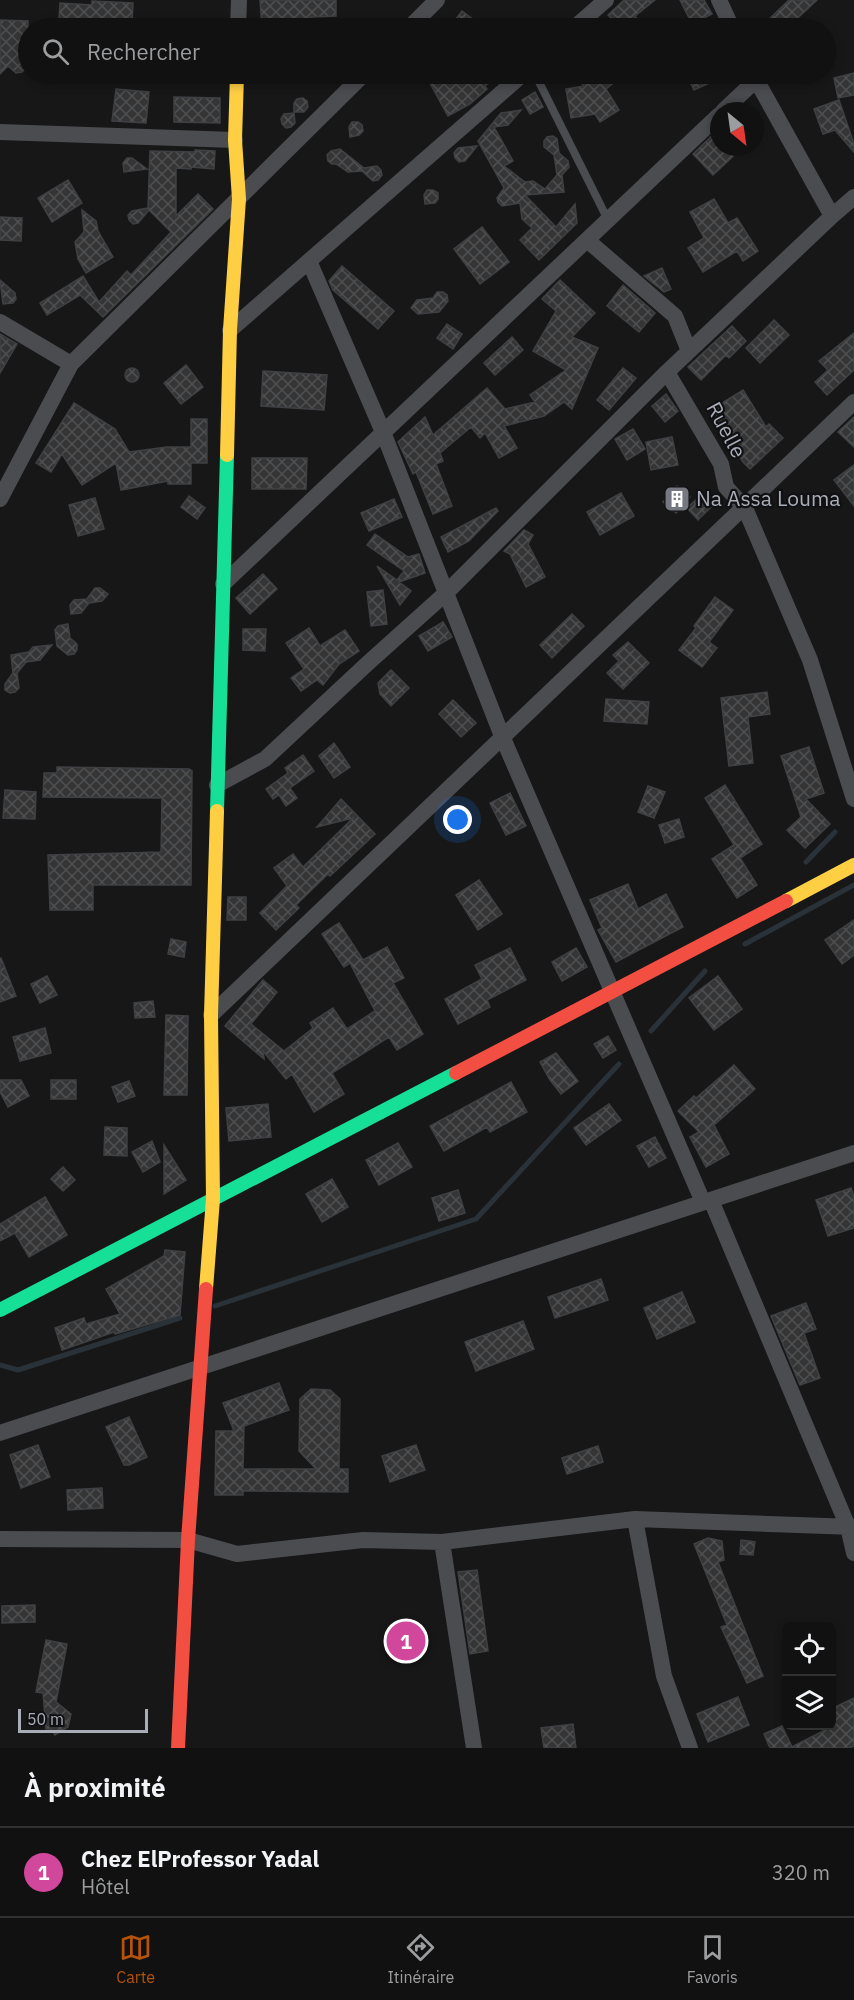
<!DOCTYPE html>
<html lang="fr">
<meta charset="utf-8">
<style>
:root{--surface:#111;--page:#1e1f1f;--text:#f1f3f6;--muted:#9c9d9f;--line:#303131;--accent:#b45309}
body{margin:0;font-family:"IBM Plex Sans",sans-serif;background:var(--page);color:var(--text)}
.controls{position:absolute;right:18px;bottom:18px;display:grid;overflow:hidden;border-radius:9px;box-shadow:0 3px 9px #0003}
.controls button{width:54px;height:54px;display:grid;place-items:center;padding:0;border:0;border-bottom:2px solid var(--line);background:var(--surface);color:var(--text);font:30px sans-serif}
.compass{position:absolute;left:710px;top:102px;width:54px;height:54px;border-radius:50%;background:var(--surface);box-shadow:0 3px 9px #0003;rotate:151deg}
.scale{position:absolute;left:18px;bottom:15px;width:130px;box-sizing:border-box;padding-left:6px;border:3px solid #a8adb8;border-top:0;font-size:16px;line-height:21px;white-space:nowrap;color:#a8adb8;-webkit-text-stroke:4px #111113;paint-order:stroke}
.you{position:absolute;left:458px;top:820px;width:21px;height:21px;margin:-15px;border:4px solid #fff;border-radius:50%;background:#1a73e8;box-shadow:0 0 0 9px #1a73e833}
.badge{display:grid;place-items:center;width:39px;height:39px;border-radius:50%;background:var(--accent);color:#fff;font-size:20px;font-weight:700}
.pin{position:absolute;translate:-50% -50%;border:3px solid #fff;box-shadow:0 2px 6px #0006}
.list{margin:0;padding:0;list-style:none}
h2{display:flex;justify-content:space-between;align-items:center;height:78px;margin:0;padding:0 24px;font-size:26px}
h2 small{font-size:20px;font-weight:400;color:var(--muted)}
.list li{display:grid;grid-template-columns:39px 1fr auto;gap:18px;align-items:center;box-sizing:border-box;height:90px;padding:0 24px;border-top:2px solid var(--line)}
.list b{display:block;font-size:22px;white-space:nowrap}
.list p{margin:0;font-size:20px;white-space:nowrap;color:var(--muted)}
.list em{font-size:20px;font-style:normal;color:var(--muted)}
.icon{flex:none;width:33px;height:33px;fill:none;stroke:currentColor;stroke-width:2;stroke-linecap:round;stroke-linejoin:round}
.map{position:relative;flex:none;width:854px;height:1748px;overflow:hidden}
.search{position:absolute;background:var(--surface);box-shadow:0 3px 9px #0003;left:18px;right:18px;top:18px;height:66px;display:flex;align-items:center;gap:15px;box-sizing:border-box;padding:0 21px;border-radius:33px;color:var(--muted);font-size:22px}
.sheet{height:168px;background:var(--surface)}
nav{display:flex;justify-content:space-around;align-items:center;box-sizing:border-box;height:84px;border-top:2px solid var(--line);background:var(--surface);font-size:16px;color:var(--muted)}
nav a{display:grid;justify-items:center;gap:3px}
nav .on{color:var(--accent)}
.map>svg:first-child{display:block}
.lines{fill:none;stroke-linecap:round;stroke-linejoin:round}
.stream{stroke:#2a3239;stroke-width:5}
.building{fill:url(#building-cross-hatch);stroke:#3f4043;stroke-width:1.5}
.lane{stroke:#4b4c50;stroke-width:8}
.street{stroke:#4b4c50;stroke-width:16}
.fast{stroke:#16e098;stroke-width:14}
.slow{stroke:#ffcf43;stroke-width:14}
.jam{stroke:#f24e42;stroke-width:14}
.labels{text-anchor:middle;stroke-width:4.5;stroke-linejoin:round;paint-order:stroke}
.street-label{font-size:21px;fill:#a8adb8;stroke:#111113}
.poi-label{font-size:21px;fill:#a8adb8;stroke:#111113;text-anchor:start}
</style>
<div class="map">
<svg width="854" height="1748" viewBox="0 0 854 1748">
<defs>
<pattern id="building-cross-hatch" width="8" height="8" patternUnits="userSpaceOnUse" patternTransform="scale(1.5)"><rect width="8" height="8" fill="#353536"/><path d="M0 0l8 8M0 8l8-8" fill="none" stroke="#4f5051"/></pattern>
</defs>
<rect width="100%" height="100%" fill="#171717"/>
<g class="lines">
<path class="stream" d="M806 862 835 832
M745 944 854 885
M651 1031 705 971
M215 1306 476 1219 619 1064
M0 1365 18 1370 180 1318"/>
</g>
<path class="building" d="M260 0H336V16L311 17 312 28H262Z
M624 0H655L635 16 644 28H621L608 15Z
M680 0H704L712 14 692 24Z
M789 0H817L787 28H760Z
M92 1 133 3 132 23 59 19 60 3 92 5Z
M462 11 485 28H449Z
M0 20 28 21V66L22 72 16 73 8 66 0 74Z
M854 73V95L838 98 834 78Z
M425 74H501L485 86 487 89 470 104 448 116Z
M573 74H625L606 89 619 110 600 122 595 114 571 118 566 89 584 86Z
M686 74H729L694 90Z
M116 89 149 92 146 123 112 121Z
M535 92 543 107 530 114 522 100Z
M174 97 220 98V123L174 122Z
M303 98 307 101 308 107 304 112H294V103L297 99Z
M839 100 854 144V152L835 130 823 134 814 109Z
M521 110 508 125 494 127 513 161 504 166 525 182 533 181 545 189 557 175 554 155 544 147V141L547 137 553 136 557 139 559 153 568 161 569 167 562 175 564 192 525 195 556 227 575 204 577 223 539 260 520 240 532 228 522 219 520 203 502 206 498 202 497 198 504 188 478 141 501 113Z
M294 113 295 123 291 127 286 128 282 124 281 119 284 114Z
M352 122H358L362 125 363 131 359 135 350 137 349 127Z
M719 129V147H743L713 175 693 154Z
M477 146 465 161 459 162 455 158 454 153 458 148Z
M340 149 364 168 377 166 381 170 382 175 378 180 373 181 362 171 348 172 336 164H332L328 161 327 155 331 151Z
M195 150 215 151 214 169 191 167V169L176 168V216L198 194 213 209 103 317 80 295 47 315 40 303 83 276 99 302 127 271 131 275 171 232 167 228 170 225 166 227 149 210 138 223 133 224 129 220 128 215 132 211 148 208 150 151 195 152Z
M127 158H132L147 169 124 172 123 163Z
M68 180 82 203 52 222 38 198Z
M427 190H433L438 193V199L435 203 425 204 424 195Z
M714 199 728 223 737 218 758 251 743 261 737 251 703 272 688 248 704 238 690 212Z
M82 210 96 221 98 231 113 257 86 273 78 259 75 242 84 232Z
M0 217 22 218 21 241 0 240Z
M482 227 509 262 480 284 454 249Z
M342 266 394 311 378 329 333 290 329 281Z
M662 268 671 289 664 292 644 276Z
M0 280 15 293 16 299 13 303 3 304Z
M560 280 595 313 572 337 598 348 572 409 564 402 544 416 504 426 517 448 499 458 485 433 480 438 471 427 440 453 443 461 436 464 452 506 433 514 416 472 413 474 398 442 425 417 433 435 487 388 505 409 535 402 530 395 566 370 533 351 556 311 542 299Z
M623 285 655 313 639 332 607 306Z
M437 292H443L447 295 448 301 439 312 418 314 411 308 417 300 433 298Z
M774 320 789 335 760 363 746 348Z
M447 324 462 334 453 349 437 338Z
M732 326 746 341 729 358 726 355 701 380 688 367Z
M854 333V370L827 395 815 382 828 370 819 361Z
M0 334 17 344 0 373Z
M512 337 523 350 495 375 484 363Z
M186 365 203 387 181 404 164 383Z
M623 368 636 378 609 410 597 400Z
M125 375a7 7 0 1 1 14 0a7 7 0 1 1-14 0Z
M263 371 327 375 324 410 261 406Z
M743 390 766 427 769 424 783 438 750 469 743 462 711 410Z
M666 394 678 411 665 422 652 406Z
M74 403 115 429 129 452 167 447H191V419H207V463H191V484H168V481L121 490 116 463 82 485 62 454 51 472 36 463Z
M854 417V447L838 432Z
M633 429 645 449 627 460 615 439Z
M672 437 678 465 651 470 646 442Z
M252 458H307L306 489H252Z
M854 465V506L834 480Z
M677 486 690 497 676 513 663 502Z
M621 493 634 516 600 535 587 512Z
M702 494 713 505 698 520 687 508Z
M189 496 205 508 197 519 181 507Z
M95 498 104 529 78 536 69 505Z
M394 499 402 517 369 531 361 513Z
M496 508 498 511 469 541 448 552 441 537Z
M524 530 533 535 528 544 545 577 526 587 510 554 504 551Z
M375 534 408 557 419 554 425 573 399 582 411 591 400 605 377 566 397 580 404 571 367 545Z
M263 574 277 589 250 614 236 598Z
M95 588H100L108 594 102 601 89 603 81 613 71 614 70 605 74 600 87 599Z
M383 590 387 624 371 626 367 592Z
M715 597 733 610 709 642 717 648 702 667 679 650 696 628 694 626Z
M572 614 584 626 552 658 540 645Z
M443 622 452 637 428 651 419 636Z
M68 624 70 638 77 644V650L74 654 68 655 57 646 55 630 58 626Z
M309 628 320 646 345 630 359 651 339 664 323 685 317 680 301 691 291 678 304 669 286 643Z
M243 629H266L265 651 243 650Z
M628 642 649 663 623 689 607 673 619 661 613 655Z
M52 645 40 660 26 662 17 673 19 688 15 692 10 693 5 690V684L13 673 11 655 29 652 33 647Z
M391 670 409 688 391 706 380 694 378 683Z
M767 692 770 714 748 717 753 763 729 766 721 698Z
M606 699 649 702 647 724 604 721Z
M453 700 476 723 461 737 439 714Z
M334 743 350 767 334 778 319 756Z
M809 747 824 793 806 799 830 824 805 848 787 830 801 817 781 756Z
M303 755 314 771 290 788 297 798 286 806 279 795 273 799 266 789 288 773 285 768Z
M57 767 189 769 192 771 191 885H93V910H50L48 855 161 852 162 798 43 797 44 773H57Z
M725 785 762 844 740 858 757 885 737 898 712 859 734 845 705 798Z
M648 786 665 792 654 818 638 812Z
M5 790 36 792 35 819 3 818Z
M510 793 526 826 506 835 490 803Z
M341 799 375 834 330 876 328 874 296 905 299 908 276 930 260 913 287 886 274 868 293 854 303 867 353 818 317 827Z
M679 819 684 837 665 843 659 825Z
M479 880 502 914 478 930 456 895Z
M628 884 638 909 666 894 683 927 616 962 598 930 602 928 590 900Z
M228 897H246V920H227Z
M854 920V955L842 964 825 940Z
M339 923 363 960 387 947 404 978 393 983 423 1034 397 1050 389 1037 332 1073 344 1094 314 1112 292 1074 286 1079 263 1051 264 1059 225 1026 263 980 277 992 251 1024 284 1051 313 1028 310 1023 333 1008 347 1029 375 1011 350 963 344 967 322 934Z
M171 939 186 942 184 957 168 954Z
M510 948 526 980 487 1000 490 1007 458 1024 445 999 482 979 475 965Z
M576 948 587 967 562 981 552 962Z
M1 958 16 996 0 1002V959Z
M47 976 57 995 40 1003 31 984Z
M718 976 742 1009 714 1030 689 998Z
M153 1001 155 1017 135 1018 134 1003Z
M166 1015 188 1016 187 1095H164Z
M45 1028 51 1053 20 1061 13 1037Z
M608 1036 616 1050 603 1058 594 1044Z
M556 1053 578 1081 561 1094 550 1080 540 1062Z
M734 1065 755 1089 714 1125 729 1154 706 1167 690 1137 699 1132 678 1111 694 1096 696 1098Z
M0 1080H21L29 1096 8 1107 0 1092Z
M51 1080H76V1099H51Z
M129 1081 135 1096 118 1102 112 1087Z
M511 1082 527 1112 490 1132 487 1127 444 1151 430 1126Z
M268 1104 271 1137 229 1141 226 1108Z
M609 1104 621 1120 586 1145 574 1128Z
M105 1127 127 1128V1156L104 1155Z
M655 1137 666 1158 649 1167 637 1146Z
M152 1141 160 1162 143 1172 132 1152Z
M398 1143 412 1167 379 1185 366 1160Z
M164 1145 186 1180 164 1194Z
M63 1167 75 1180 63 1191 51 1179Z
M332 1179 348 1207 322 1222 306 1194Z
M851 1188 854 1197V1228L828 1236 816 1200Z
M458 1190 465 1213 439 1221 432 1198Z
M45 1197 67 1235 29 1257 15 1233 0 1241V1224Z
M165 1250 185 1252 180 1315 115 1334 114 1332 62 1350 55 1328 84 1318 86 1324 120 1314 106 1289 164 1256Z
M601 1279 608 1300 555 1318 548 1297Z
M682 1292 695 1322 657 1339 644 1308Z
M806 1303 816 1329 804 1333 820 1378 800 1385 771 1316Z
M523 1321 534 1349 476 1371 465 1342Z
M279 1383 289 1410 244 1426 243 1469H316L299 1451 300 1399 311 1389 330 1390 340 1399 339 1469H348V1492L243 1491V1495H215L216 1431H234L223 1403Z
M129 1417 147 1457 129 1465H124L106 1427Z
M38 1445 50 1477 21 1488 10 1455Z
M416 1445 425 1470 390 1482 382 1456Z
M598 1446 603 1462 567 1474 562 1458Z
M102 1488 103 1508 68 1510 67 1490Z
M708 1538 722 1541 724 1560 718 1562 763 1676 747 1683 721 1627 727 1625 694 1544Z
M741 1540 755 1542 753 1555 740 1554Z
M477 1570 488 1651 470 1654 458 1572Z
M35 1605V1622L2 1623V1606Z
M46 1640 67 1644 56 1702 71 1714 68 1727 55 1735 51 1729H46L43 1693 36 1692Z
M738 1697 749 1725 708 1742 697 1714Z
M854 1698V1746L849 1748H770L764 1734 782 1726 792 1747 825 1730 822 1725H831V1709Z
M573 1724 576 1748H544L541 1728Z"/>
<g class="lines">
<path class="lane" d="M535 74 608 220"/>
<path class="street" d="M719 0 732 28
M238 28 239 0
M409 28 437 0
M574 28 606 0
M753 74 832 216 854 197
M723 111 756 80
M0 132 235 140
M587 240 675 316 689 351
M309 261 383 432 502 736 703 1202
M0 322 71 364
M230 330 523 74
M667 372 721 464 726 487 745 508 810 660 854 799
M0 499 71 364 364 74
M223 584 719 115
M217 785 265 759 368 663 446 593 667 372 832 216
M211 1015 854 402
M711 1200 848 1527 854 1553
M0 1433 854 1153
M635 1519 664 1676 690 1748
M0 1539 188 1540 237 1554 363 1540 442 1542 635 1519 854 1527
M442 1542 474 1748"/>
<path class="fast" d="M217 811 227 455
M0 1310 456 1073"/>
<path class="slow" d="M227 455 230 330 239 199 235 140 237 74
M786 901 854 865
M206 1289 213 1199 211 1015 217 811"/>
<path class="jam" d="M456 1073 786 901
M178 1748 188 1540 206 1289"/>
</g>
<defs>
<g id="building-square" transform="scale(1.35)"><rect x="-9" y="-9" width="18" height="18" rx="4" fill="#757880" stroke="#111113"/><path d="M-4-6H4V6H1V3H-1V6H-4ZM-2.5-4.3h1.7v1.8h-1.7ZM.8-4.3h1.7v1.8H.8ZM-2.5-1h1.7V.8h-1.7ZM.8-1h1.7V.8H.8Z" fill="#fff"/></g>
</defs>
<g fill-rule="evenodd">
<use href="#building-square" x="677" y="499"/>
</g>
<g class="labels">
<g class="street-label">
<text transform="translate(726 430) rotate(62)" y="7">Ruelle</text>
</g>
<g class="poi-label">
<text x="696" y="506">Na Assa Louma</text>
</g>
</g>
</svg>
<div class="controls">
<button><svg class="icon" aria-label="locate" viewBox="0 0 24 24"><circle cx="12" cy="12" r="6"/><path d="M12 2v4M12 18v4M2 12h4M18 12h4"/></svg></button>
<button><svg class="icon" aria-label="layers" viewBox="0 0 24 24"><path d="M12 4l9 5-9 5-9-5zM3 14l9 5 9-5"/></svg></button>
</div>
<svg class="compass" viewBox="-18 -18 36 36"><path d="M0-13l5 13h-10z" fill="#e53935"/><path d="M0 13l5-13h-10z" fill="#9c9d9f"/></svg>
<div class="scale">50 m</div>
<div class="you"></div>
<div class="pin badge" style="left:406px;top:1641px;background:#d1479c">1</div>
<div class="search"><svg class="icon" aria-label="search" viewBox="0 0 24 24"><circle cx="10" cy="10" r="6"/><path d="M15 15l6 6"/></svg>Rechercher</div>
</div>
<section class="sheet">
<h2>À proximité<small></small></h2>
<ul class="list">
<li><span class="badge" style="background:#d1479c">1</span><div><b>Chez ElProfessor Yadal</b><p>Hôtel</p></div><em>320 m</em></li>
</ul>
</section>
<nav>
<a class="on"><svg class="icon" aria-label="map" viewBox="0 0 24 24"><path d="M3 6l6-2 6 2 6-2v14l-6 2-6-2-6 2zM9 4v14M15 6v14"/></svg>Carte</a>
<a><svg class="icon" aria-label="directions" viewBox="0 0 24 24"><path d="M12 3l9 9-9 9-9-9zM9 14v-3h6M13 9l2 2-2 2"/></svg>Itinéraire</a>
<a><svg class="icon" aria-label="saved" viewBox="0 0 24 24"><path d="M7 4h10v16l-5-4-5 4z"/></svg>Favoris</a>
</nav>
